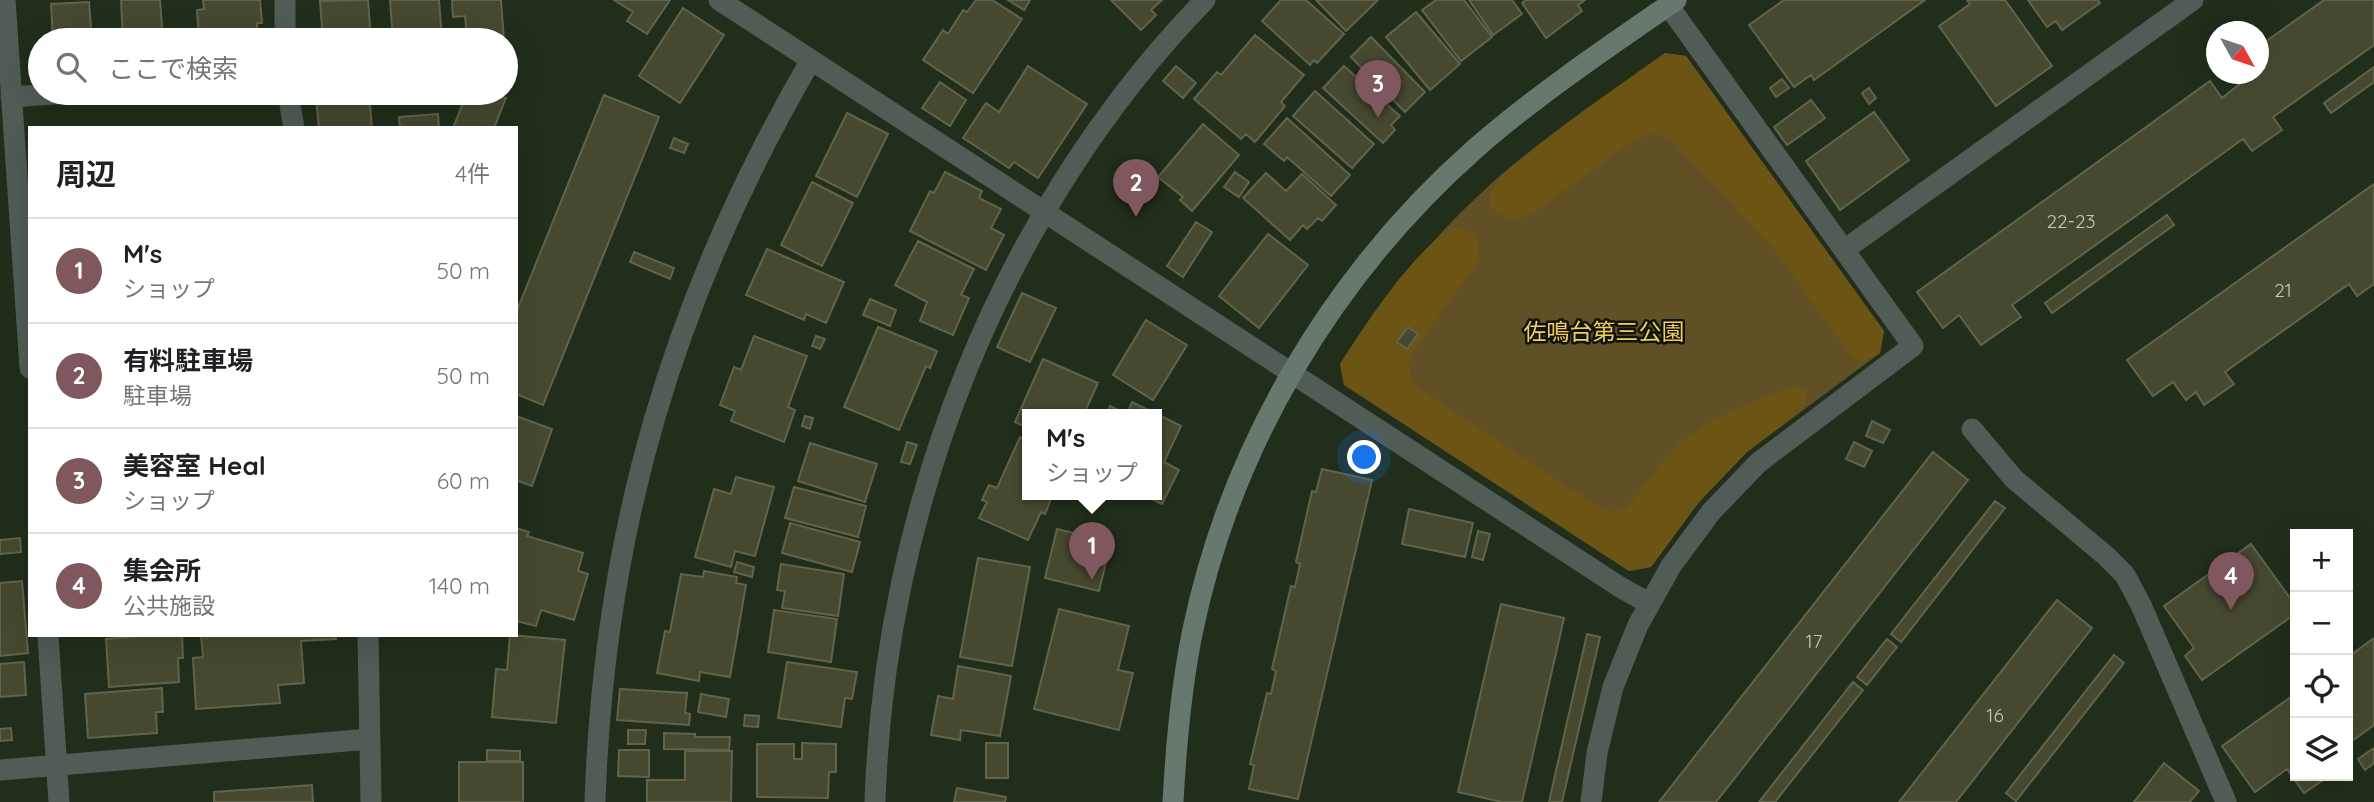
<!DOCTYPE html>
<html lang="ja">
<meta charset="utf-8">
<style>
:root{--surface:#fff;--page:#f2f2f2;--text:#202124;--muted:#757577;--line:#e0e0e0;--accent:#7f575c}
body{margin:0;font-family:Quicksand,"Noto Sans JP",sans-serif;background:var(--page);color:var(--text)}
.controls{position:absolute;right:21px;bottom:21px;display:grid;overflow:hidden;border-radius:0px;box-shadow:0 7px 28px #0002}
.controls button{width:63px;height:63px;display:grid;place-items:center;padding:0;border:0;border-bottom:2px solid var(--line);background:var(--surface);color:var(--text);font:35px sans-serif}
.compass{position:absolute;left:2206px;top:21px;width:63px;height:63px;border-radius:50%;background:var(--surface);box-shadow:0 7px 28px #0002;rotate:130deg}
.you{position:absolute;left:1365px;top:458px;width:24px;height:24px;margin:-18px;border:5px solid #fff;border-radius:50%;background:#1a73e8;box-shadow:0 0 0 10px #1a73e833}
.badge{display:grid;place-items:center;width:46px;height:46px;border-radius:50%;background:var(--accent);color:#fff;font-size:23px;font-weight:700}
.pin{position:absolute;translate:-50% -58px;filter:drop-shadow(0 2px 4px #0008)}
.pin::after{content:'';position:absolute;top:37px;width:24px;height:21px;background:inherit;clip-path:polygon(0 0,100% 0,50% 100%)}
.popup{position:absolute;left:1022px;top:409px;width:140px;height:91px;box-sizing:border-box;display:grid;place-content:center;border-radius:0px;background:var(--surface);filter:drop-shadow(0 2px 5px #0005);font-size:23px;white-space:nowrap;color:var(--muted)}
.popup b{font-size:26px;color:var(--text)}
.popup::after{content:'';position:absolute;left:50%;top:100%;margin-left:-14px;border:14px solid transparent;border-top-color:var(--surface)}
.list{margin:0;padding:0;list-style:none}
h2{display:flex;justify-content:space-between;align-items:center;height:91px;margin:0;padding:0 28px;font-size:30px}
h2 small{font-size:23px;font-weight:400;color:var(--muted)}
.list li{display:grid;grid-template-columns:46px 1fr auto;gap:21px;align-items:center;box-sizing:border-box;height:105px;padding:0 28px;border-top:2px solid var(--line)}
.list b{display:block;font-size:26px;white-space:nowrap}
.list p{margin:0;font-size:23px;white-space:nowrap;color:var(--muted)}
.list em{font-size:23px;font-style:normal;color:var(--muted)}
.icon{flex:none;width:38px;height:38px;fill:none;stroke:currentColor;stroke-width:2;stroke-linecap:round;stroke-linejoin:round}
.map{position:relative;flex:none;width:2374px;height:802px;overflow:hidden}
.search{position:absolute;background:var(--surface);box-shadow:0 7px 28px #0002;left:28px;top:28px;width:490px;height:77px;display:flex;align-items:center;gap:18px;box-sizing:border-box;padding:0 24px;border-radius:38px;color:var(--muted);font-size:26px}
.panel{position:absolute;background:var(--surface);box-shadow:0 7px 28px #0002;left:28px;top:126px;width:490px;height:511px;border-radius:0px}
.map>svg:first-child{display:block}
.green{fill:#615025}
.forest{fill:#6b5414}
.building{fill:#464830;stroke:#61634a;stroke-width:2}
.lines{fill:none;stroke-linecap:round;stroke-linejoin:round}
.lane{stroke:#515c56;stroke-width:21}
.street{stroke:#515c56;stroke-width:21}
.secondary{stroke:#67786e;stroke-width:21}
.labels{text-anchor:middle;stroke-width:5;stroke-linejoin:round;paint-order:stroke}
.number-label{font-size:19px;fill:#c0c7b8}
.park-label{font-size:23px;fill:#f6cb5f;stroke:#0e140c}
</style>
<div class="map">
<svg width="2374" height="802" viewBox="0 0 2374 802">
<rect width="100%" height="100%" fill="#212e1b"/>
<path class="green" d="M1665 53 1686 56 1884 331 1880 353 1747 452 1699 502 1651 567 1629 571 1344 385 1340 364C1385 294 1439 229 1502 174 1554 130 1610 92 1665 53Z"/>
<path class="forest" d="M1665 53 1686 56 1884 331 1880 353 1863 362 1852 358 1773 248 1673 142C1659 132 1652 133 1636 139L1532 214C1510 222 1505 222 1489 205L1491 189 1501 176 1567 123Z
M1454 227C1478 229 1484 244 1475 266L1412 353C1406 368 1409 377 1419 389L1598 506 1610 511 1624 510C1644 489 1658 463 1680 443 1708 417 1751 404 1786 388L1796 386 1805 391 1807 400 1801 410 1747 452 1699 502 1651 567 1629 571 1344 385 1340 364C1365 325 1414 249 1454 227Z"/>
<path class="building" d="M121 0H160L163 40H123Z
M203 0H260L262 23H257L258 40H199L197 10 204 9Z
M368 0 371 40H323L320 1Z
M390 0H439L442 40H393Z
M452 0H501L504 40H467L465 16 453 17Z
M614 0H670L647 34 627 21 633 12Z
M976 0H992L1022 19 973 93 923 60 943 30 948 34 963 10 967 12Z
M1008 0H1030L1024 10Z
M1111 0H1162L1151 10 1156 15 1141 30Z
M1281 0H1306L1344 34 1317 63 1314 60 1310 65 1262 21Z
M1316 0H1378L1346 31Z
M1436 0H1464L1492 37 1461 61 1422 10Z
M1469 0H1512L1522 14 1493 35Z
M1526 0H1585L1578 5 1582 11 1546 38 1522 3Z
M1784 0H1925L1814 80 1811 75 1794 87 1749 25Z
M1967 0H2005L2052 66 1996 106 1939 26 1970 4Z
M2028 0H2098L2100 3 2062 30 2056 21 2047 27Z
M2324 0H2374V45L2273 117 2282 130 2252 151 2243 139 2012 305 2021 317 1981 345 1959 315 1943 328 1917 292 2210 81 2222 98 2241 83 2234 74H2258V47Z
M89 2 92 40H53L51 4Z
M683 8 724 35 680 103 639 76Z
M1416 12 1460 64 1430 90 1386 37Z
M1255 35 1304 75 1281 102 1285 106 1255 142 1246 134 1241 139 1194 99 1217 72 1221 75Z
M1371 37 1425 92 1405 112 1351 57Z
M1028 66 1087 104 1038 178 1014 162 1009 168 963 138 986 103 999 112Z
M1176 66 1196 83 1183 98 1163 81Z
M1344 66 1400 116 1391 125 1395 130 1383 143 1323 88Z
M2374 67V82L2331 113 2324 103Z
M1782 79 1789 88 1776 97 1770 88Z
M940 82 966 100 950 126 922 108Z
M1869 88 1876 98 1869 104 1862 93Z
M1315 91 1374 144 1352 168 1293 116Z
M369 93 372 128H319L316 98Z
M467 93H492L506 98 494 128H453Z
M604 95 659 117 543 405 516 394V313Z
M1811 100 1825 118 1787 145 1774 127Z
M1874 112 1909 160 1840 210 1806 161Z
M847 113 888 134 857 197 816 176Z
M438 114 439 128H400L399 117Z
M1287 118 1350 175 1331 196 1287 157 1284 161 1264 144Z
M1203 124 1239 155 1192 211 1180 200 1183 197 1158 177Z
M674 138 688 144 684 153 670 148Z
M945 172 982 191 979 198 1001 209 991 228 1004 235 986 270 910 231 930 191 934 193Z
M1235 172 1249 182 1239 197 1224 187Z
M1266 173 1286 191 1302 174 1336 205 1322 221 1318 218 1307 229 1303 225 1290 240 1243 198Z
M812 182 853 203 822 266 781 245Z
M2374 184V284L2357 296 2349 284 2225 372 2234 384 2204 405 2196 392 2186 400 2173 382 2153 396 2127 360Z
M2167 215 2174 225 2052 313 2045 303Z
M1196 222 1212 232 1183 277 1167 266Z
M1268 234 1308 265 1259 328 1219 296Z
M918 241 974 269 961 295 969 298 953 335 920 321 927 302 895 285Z
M767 249 844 282 826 323 806 314 804 320 746 295Z
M634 252 674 268 670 279 630 262Z
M1022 293 1056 308 1030 362 997 347Z
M870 299 896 310 890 326 863 315Z
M1146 320 1187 345 1153 400 1113 375Z
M878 327 937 351 930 368 926 366 899 430 844 407Z
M1408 327 1418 334 1407 349 1397 342Z
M754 336 807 356 788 407 795 410 784 442 731 421 735 411 720 405 734 367 741 370Z
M816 336 825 339 820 349 812 346Z
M1043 359 1098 383 1084 414H1027V428L1015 422Z
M1132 402 1156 414H1127Z
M1110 406 1126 414H1106Z
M1157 414 1181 426 1164 462 1179 470 1162 504 1141 494H1157Z
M516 416 552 429 532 486 518 481 516 486Z
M805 416 813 418 810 429 802 426Z
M1872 421 1890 430 1883 443 1866 436Z
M1020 437 1027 441V494H1053L1045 514 1041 512 1028 540 979 518 987 502 982 500 989 485 997 488Z
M907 442 917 445 910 464 901 462Z
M1854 442 1872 451 1864 467 1846 459Z
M810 443 877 464 865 502 798 481Z
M1933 452 1968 480 1716 802H1659Z
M1322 469 1372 480 1298 799 1249 789 1254 765 1250 764 1267 693 1271 694 1276 671 1272 669 1291 586 1295 587 1300 564 1296 562 1312 491 1316 492Z
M736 477 774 487 755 556 735 551 731 567 695 557 714 489 731 494Z
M794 487 866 506 858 537 785 518Z
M1995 501 2005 508 1901 642 1891 634Z
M1409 509 1473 523 1465 557 1402 544Z
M790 523 860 542 852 572 782 553Z
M516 528 529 532 527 536 583 553 578 571 588 574 574 620 541 610 536 626 516 621Z
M1057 529 1111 542 1099 591 1045 578Z
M1478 531 1490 534 1483 560 1472 557Z
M20 538 21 552 0 554V540Z
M2251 544 2295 605V614L2202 680 2185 656 2194 648 2164 606Z
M978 558 1030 567 1012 666 960 657Z
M737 562 754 567 752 577 734 572Z
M781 564 844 574 838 616 782 608 785 591 777 590Z
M704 571 737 577 736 583 746 585 730 677 700 672 699 681 657 673 665 631 670 632 681 574 703 577Z
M22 581 28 653 0 656V583Z
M2057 600 2092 628 1956 802H1899Z
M1501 604 1564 618 1522 802H1502L1458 792Z
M1059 609 1129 626 1118 670 1133 673 1119 730 1034 709Z
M774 610 837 619 831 662 768 652Z
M1587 634 1600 637 1562 802H1549Z
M153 635H182L183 658H178L179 682 109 687 106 639Z
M201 635H336V639L301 641 304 683 278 685 280 703 196 709 193 658 203 657Z
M510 635 565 640 556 723 492 717 496 669 507 670Z
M2374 638V725L2348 744V657Z
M1887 639 1897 647 1867 685 1857 677Z
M2114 655 2124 663 2016 801 2006 793Z
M24 662 26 695 0 697V664Z
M787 662 857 672 852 699 845 698 841 727 778 718Z
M958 666 1011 676 1000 736 961 730 960 740 931 735 938 696 953 699Z
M1853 682 1863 690 1775 802H1759Z
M162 688 163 712H156L157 733 88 738 85 694Z
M620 689 687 693 685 713 690 714 689 725 617 720Z
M701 694 729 699 726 717 698 712Z
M2295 694V776H2329L2304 793 2287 769 2255 792 2222 746Z
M745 715 759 716 758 727 744 726Z
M11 728 12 740 0 741V729Z
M628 730H646L645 744H628Z
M664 733 695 734V737H730L729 750 664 749Z
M802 743 836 744V772H829L828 798 757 797V744H794V759H802Z
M986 743H1008V778H986Z
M2374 748V763L2365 770 2358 759Z
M487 750 520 751V761H487Z
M619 750H649V777L618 776Z
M685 751H732L731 802H647V780H685Z
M459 762H523V802H459Z
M2164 763 2199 791 2190 802H2134Z
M312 785 313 802H214V792Z
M957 788 1006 797 1005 802H954Z"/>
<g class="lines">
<path class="lane" d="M1972 429 2014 479 2106 556 2125 575 2141 605 2226 802"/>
<path class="street" d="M5 0 30 368
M719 0 1620 587 1650 604
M285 40V0
M288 93 294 128
M11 97 67 93
M1844 250 2193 0
M48 635 59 802
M368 635 371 802
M0 770 370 739
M595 802C604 530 674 295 811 60
M875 802C884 510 1000 211 1205 0
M1591 802 1597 753 1613 687 1638 625 1671 566 1711 512 1758 463 1913 346 1668 5"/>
<path class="secondary" d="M1173 802C1176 745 1181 689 1192 634 1230 447 1333 274 1476 148 1538 94 1608 47 1676 0"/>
</g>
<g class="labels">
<g class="number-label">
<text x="2071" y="228">22-23</text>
<text x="2283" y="297">21</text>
<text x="1814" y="648">17</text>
<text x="1995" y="722">16</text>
</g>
<g class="park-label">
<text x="1604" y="340">佐鳴台第三公園</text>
</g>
</g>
</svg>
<div class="controls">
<button>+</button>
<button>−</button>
<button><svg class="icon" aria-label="locate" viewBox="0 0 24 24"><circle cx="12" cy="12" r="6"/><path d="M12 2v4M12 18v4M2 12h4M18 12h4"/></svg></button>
<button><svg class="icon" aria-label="layers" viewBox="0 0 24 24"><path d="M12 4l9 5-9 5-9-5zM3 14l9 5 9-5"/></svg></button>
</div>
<svg class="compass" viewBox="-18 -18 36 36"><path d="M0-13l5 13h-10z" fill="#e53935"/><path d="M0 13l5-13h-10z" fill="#757577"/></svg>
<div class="you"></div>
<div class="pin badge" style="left:1092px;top:580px">1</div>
<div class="popup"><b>M's</b>ショップ</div>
<div class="pin badge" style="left:1136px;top:217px">2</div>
<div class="pin badge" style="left:1378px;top:118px">3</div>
<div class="pin badge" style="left:2231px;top:610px">4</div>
<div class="search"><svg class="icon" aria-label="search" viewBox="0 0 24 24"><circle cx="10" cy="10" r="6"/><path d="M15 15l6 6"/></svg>ここで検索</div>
<section class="panel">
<h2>周辺<small>4件</small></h2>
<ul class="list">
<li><span class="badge">1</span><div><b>M's</b><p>ショップ</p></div><em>50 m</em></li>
<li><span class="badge">2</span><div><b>有料駐車場</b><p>駐車場</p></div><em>50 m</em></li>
<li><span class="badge">3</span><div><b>美容室 Heal</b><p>ショップ</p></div><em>60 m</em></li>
<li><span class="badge">4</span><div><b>集会所</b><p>公共施設</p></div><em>140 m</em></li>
</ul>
</section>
</div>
